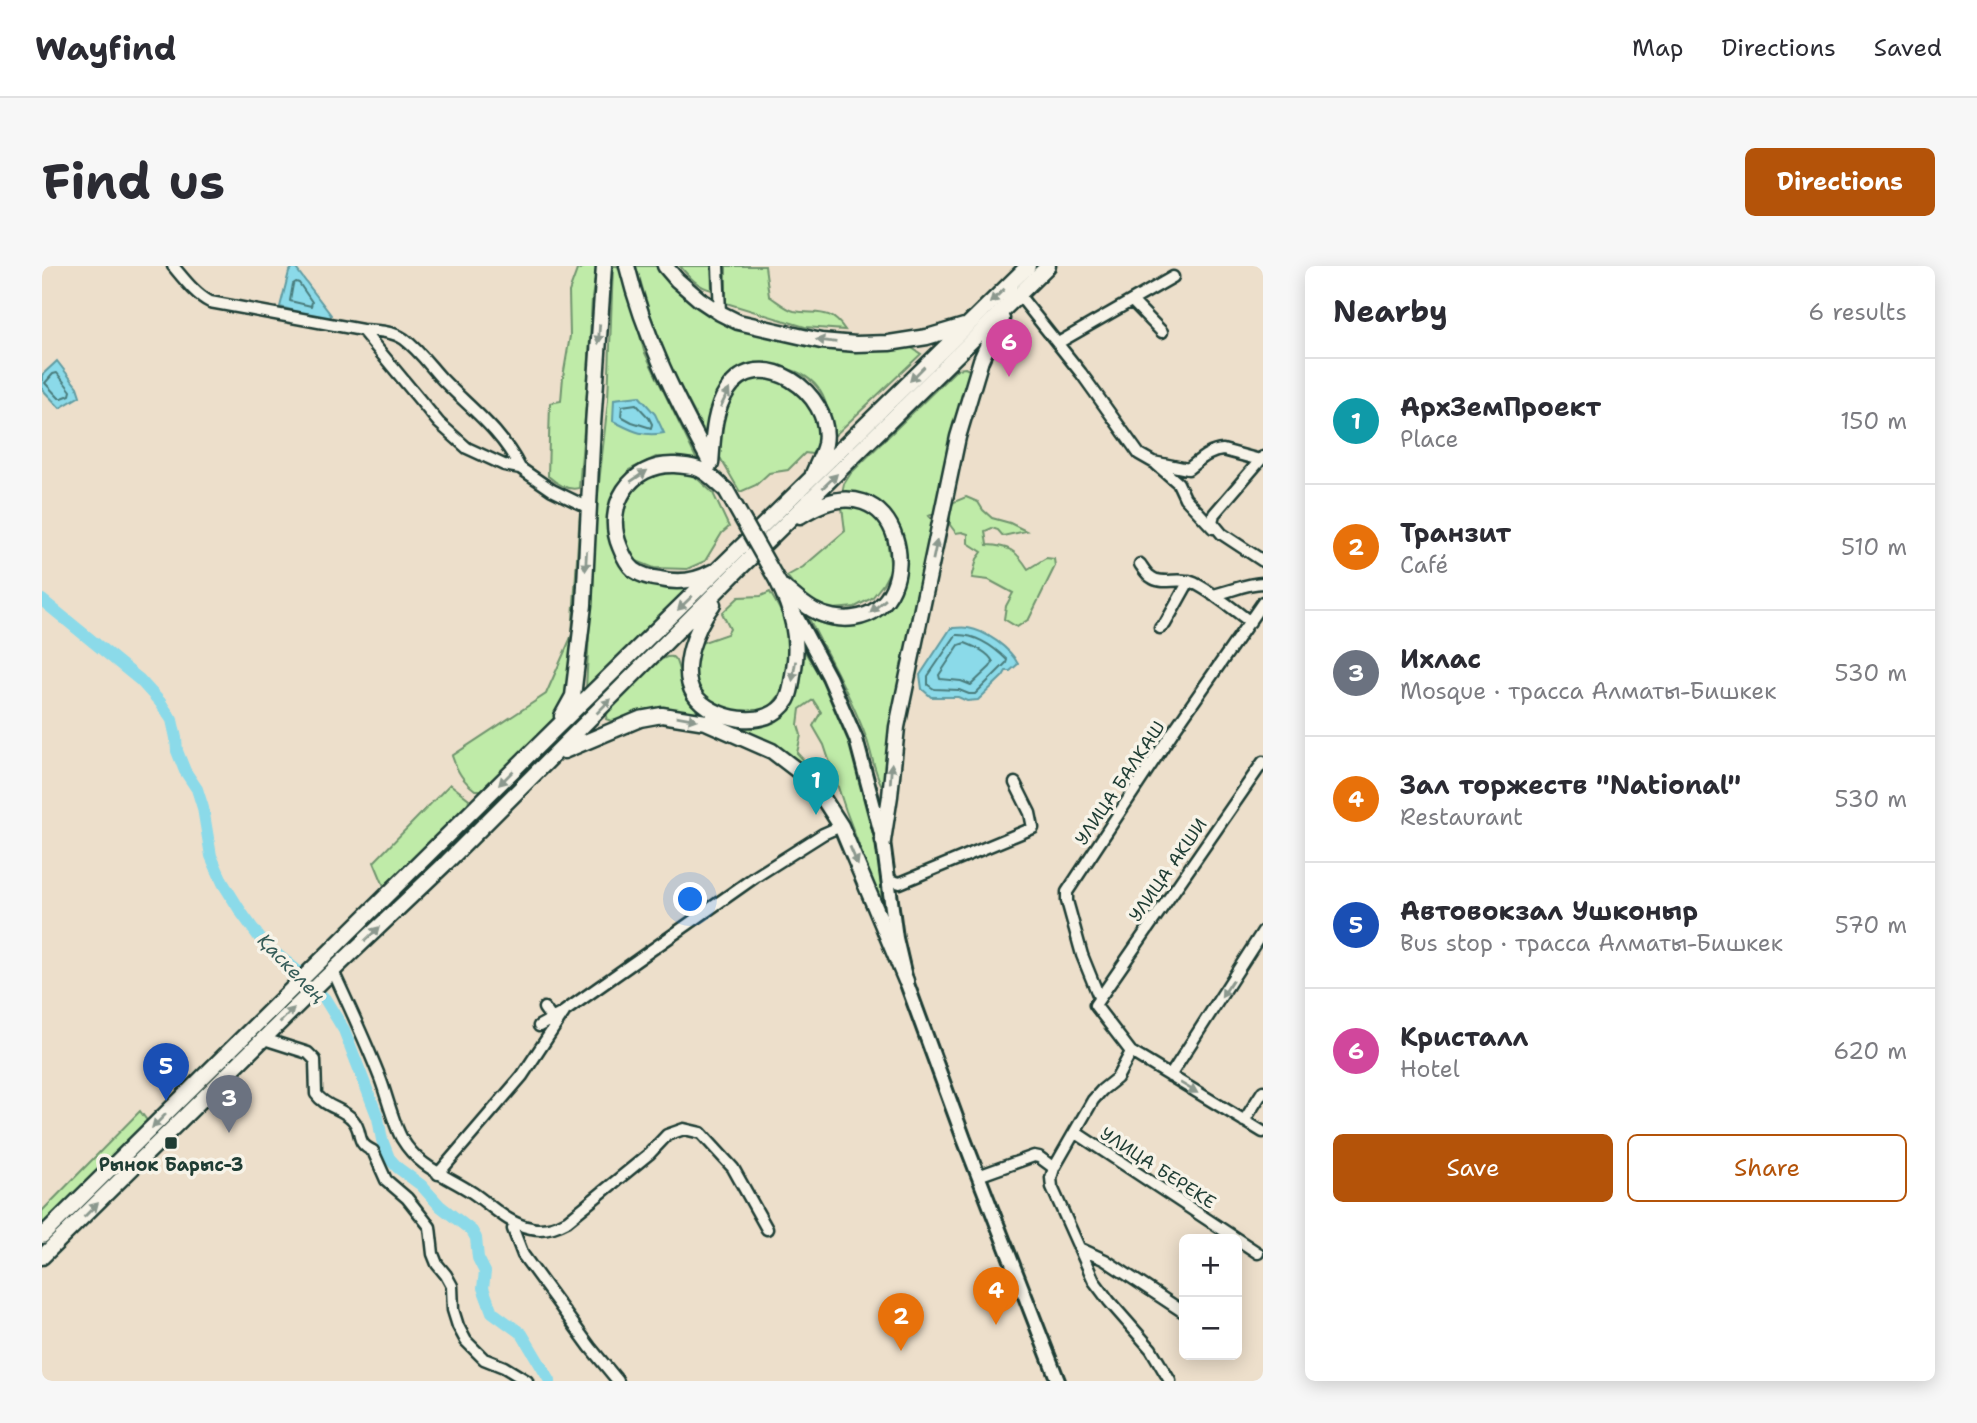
<!DOCTYPE html>
<meta charset="utf-8">
<style>
:root{--surface:#fff;--page:#f7f7f7;--text:#2b2b33;--muted:#7c7c81;--line:#e1e1e2;--accent:#b45309}
body{margin:0;font-family:"Shantell Sans",sans-serif;background:var(--page);color:var(--text)}
.controls{position:absolute;right:21px;bottom:21px;display:grid;overflow:hidden;border-radius:10px;box-shadow:0 4px 18px #0003}
.controls button{width:63px;height:63px;display:grid;place-items:center;padding:0;border:0;border-bottom:2px solid var(--line);background:var(--surface);color:var(--text);font:35px sans-serif}
.you{position:absolute;left:649px;top:634px;width:24px;height:24px;margin:-18px;border:5px solid #fff;border-radius:50%;background:#1a73e8;box-shadow:0 0 0 10px #1a73e833}
.badge{display:grid;place-items:center;width:46px;height:46px;border-radius:50%;background:var(--accent);color:#fff;font-size:23px;font-weight:700}
.pin{position:absolute;translate:-50% -58px;filter:drop-shadow(0 2px 4px #0008)}
.pin::after{content:'';position:absolute;top:37px;width:24px;height:21px;background:inherit;clip-path:polygon(0 0,100% 0,50% 100%)}
.list{margin:0;padding:0;list-style:none}
h2{display:flex;justify-content:space-between;align-items:center;height:91px;margin:0;padding:0 28px;font-size:30px}
h2 small{font-size:23px;font-weight:400;color:var(--muted)}
.list li{display:grid;grid-template-columns:46px 1fr auto;gap:21px;align-items:center;box-sizing:border-box;height:126px;padding:0 28px;border-top:2px solid var(--line)}
.list b{display:block;font-size:26px;white-space:nowrap}
.list p{margin:0;font-size:23px;white-space:nowrap;color:var(--muted)}
.list em{font-size:23px;font-style:normal;color:var(--muted)}
.actions{display:flex;gap:14px;padding:21px 28px}
.actions a{flex:1;padding:16px 0;border:2px solid var(--accent);border-radius:10px;text-align:center;font-size:24px;color:var(--accent)}
.actions .main{background:var(--accent);color:#fff}
.map{position:relative;flex:none;width:1221px;height:1115px;overflow:hidden;border-radius:10px}
header{display:flex;align-items:center;gap:42px;box-sizing:border-box;height:98px;padding:0 35px;background:var(--surface);border-bottom:2px solid var(--line)}
header strong{font-size:33px}
nav{display:flex;gap:38px;margin-inline-start:auto;font-size:24px}
.intro{display:flex;align-items:center;justify-content:space-between;box-sizing:border-box;height:168px;padding:0 42px}
h1{margin:0;font-size:49px}
.button{padding:18px 32px;border-radius:10px;background:var(--accent);color:#fff;font-size:24px;font-weight:700}
main{display:flex;gap:42px;padding:0 42px}
aside{flex:1;background:var(--surface);border-radius:10px;box-shadow:0 4px 18px #0003}
.map>svg:first-child{display:block}
.green{fill:#bfeba8;stroke:#6f946e;stroke-width:2}
.water{fill:#8bdae9;stroke:#609ba1;stroke-width:2}
.lines{fill:none;stroke-linecap:round;stroke-linejoin:round}
.shore{stroke:#4a7c7c;stroke-width:2}
.river{stroke:#8bdae9;stroke-width:12}
.minor-casing{stroke:#1f3d34;stroke-width:15}
.major-casing{stroke:#1f3d34;stroke-width:18}
.highway-casing{stroke:#1f3d34;stroke-width:19}
.minor{stroke:#f7f3e8;stroke-width:10}
.major{stroke:#f7f3e8;stroke-width:12}
.highway{stroke:#f7f3e8;stroke-width:14}
.highway-bridge-casing{stroke:#1f3d34;stroke-width:19;stroke-linecap:butt}
.highway-bridge{stroke:#f7f3e8;stroke-width:14}
.oneway{fill:#8b988e}
.poi-dot{fill:#1f3d34;stroke:#f7f3e8;stroke-width:2.5}
.labels{text-anchor:middle;stroke-width:7;stroke-linejoin:round;paint-order:stroke}
.street-label{font-size:18px;fill:#1f3d34;stroke:#f7f3e8}
.poi-label{font-size:18px;font-weight:bold;fill:#1f3d34;stroke:#f7f3e8}
.water-label{font-size:19px;font-style:italic;fill:#355c58;stroke:#f7f3e8}
</style>
<header>
<strong>Wayfind</strong>
<nav><a>Map</a><a>Directions</a><a>Saved</a></nav>
</header>
<div class="intro"><h1>Find us</h1><a class="button">Directions</a></div>
<main>
<div class="map">
<svg width="1221" height="1115" viewBox="0 0 1221 1115">
<rect width="100%" height="100%" fill="#eddfcb"/>
<filter id="ink" filterUnits="userSpaceOnUse"><feTurbulence type="fractalNoise" baseFrequency=".0143" numOctaves="2"/><feDisplacementMap in="SourceGraphic" scale="14" xChannelSelector="R" yChannelSelector="G"/><feConvolveMatrix kernelMatrix="1 2 1 2 8 2 1 2 1" color-interpolation-filters="sRGB"/></filter>
<g filter="url(#ink)">
<path class="green" d="M545 0H555L550 32 545 129 537 222C526 225 514 217 506 210L508 137 519 135 521 111 528 70 527 26 535 4Z
M571 0H580L602 85 655 194 614 191 587 204 568 261 574 292 605 319 649 324 544 423 553 255 566 134Z
M594 0H617L630 17 727 67 865 79 879 88 789 173C787 145 785 119 755 106 744 101 728 100 716 98L688 112 667 174 630 105 608 48Z
M638 0H669L670 24C656 21 647 11 638 0Z
M684 0H723L727 30C735 35 744 43 752 45 775 49 788 41 803 64L763 61 684 37Z
M990 0H993L981 12 975 22 298 691H291Z
M923 102 929 105 896 246 887 250 894 259 886 279 852 437 847 501 840 520C832 505 830 489 825 474 809 430 785 389 764 347L803 359 847 335 860 279 835 238 812 227 808 229 800 227 802 218 809 207 915 103Z
M732 111C770 126 779 146 777 186L770 188 763 187 746 204 727 207 714 219 698 226 676 188 675 165 687 131 703 113Z
M647 205 671 227 687 261 680 267 663 295 645 303 612 302 592 294 585 286 580 259 583 234 589 221 610 208Z
M924 231 936 236 941 244 950 252 968 257 984 265 961 270 956 264 950 262 943 265 945 279C967 280 974 284 986 303L1004 292 1012 293 1013 300 987 353 975 361 962 353 964 340 971 327 947 314 930 312 935 293 940 286 926 277V268L920 266 914 267 908 259V242L912 236Z
M810 239 823 243 834 252 844 266 849 303 841 318 830 332 813 341 781 344 759 328 745 310 761 301 803 265 800 241Z
M538 246 543 256 527 426 514 450 442 524H433C421 515 415 505 410 490L504 428 530 369Z
M728 326C734 337 742 348 744 360 749 382 747 428 726 441 700 457 657 439 652 410 650 400 655 387 656 378L685 368 688 363 680 347 697 331 719 330Z
M759 379C770 399 785 419 794 440 820 502 838 572 840 640L804 545 782 479 771 460 779 446 771 434 758 443 756 459 759 469 755 487 768 501 766 506C759 500 752 493 745 488 709 463 655 442 611 444 595 444 580 461 564 453L566 445C578 433 611 395 625 391 631 390 631 391 634 395L644 425 657 439 732 452Z
M408 518 427 533 426 540 342 620 332 596Z
M98 845 106 856 0 962V945Z"/>
<path class="water" d="M252 0 289 49 288 54 238 41 247 6Z
M15 95 35 121 38 130 18 142 0 123V109Z
M597 130 613 148 622 167C600 171 591 165 571 155L572 133Z
M909 362C915 362 921 361 926 362 944 365 968 382 976 398L968 405H964L961 410 936 434 925 435 916 431H889L880 423 878 409Z"/>
<g class="lines">
<path class="shore" d="M254 16 257 17 270 36 269 40 248 35 251 18Z
M15 107 29 125 28 129 20 132H17L3 117 11 108Z
M594 138 607 152 610 158 609 162 590 156 579 150 580 140Z
M914 369C934 368 951 380 965 394L964 397 933 428H927L917 424 892 423 886 419V410Z
M923 377C933 381 946 386 951 396L948 401 929 419 919 415 898 413 897 409 917 379Z"/>
<path class="river" d="M0 334 98 414 118 436 130 454 134 472 135 485 143 505 155 523 161 542 169 590 181 617 199 646 222 678 258 707 283 733 302 764 336 852 340 874 347 892 356 902 379 919 398 940 430 965 434 972 436 992 443 1006 441 1022 450 1046 480 1068 508 1115"/>
<g class="minor-casing">
<path id="minor" d="M131 0C142 13 153 28 168 36L320 64C334 65 351 65 362 73 377 84 388 100 400 113 429 143 459 164 478 202
M676 0 678 47
M977 29 1039 107 1097 188 1111 196 1146 203C1158 194 1166 185 1181 184L1218 194
M1090 35 1120 66
M320 64 397 157 425 182 462 199 478 202 510 224 547 242
M1016 77 1131 11
M1221 191 1172 248 1170 256 1180 268 1221 295
M1114 198 1136 217 1143 232 1171 262
M1098 298C1101 302 1105 309 1109 311 1120 320 1137 310 1152 317 1172 327 1190 342 1208 356
M1171 329C1187 326 1205 317 1221 317
M1118 362 1123 358 1147 315
M1221 496 1053 739 1089 786 1221 866
M847 614 858 617 991 562 988 547 973 517
M291 705C307 740 324 776 338 812 345 830 351 857 360 873 378 903 404 909 431 927 450 940 466 958 489 962 502 965 514 961 525 955L607 888 625 869 642 863 659 867 691 902 725 963
M1057 731 1040 689 1025 635V626L1130 467 1221 336
M502 742 510 753
M497 760 517 749
M222 773 266 787 273 794 274 828C284 842 301 842 311 854 322 867 312 876 331 885L344 914 365 932 388 961 391 988 395 998 404 1009 410 1020 411 1044 416 1060 424 1075 442 1093 462 1101 485 1115
M1089 786 1075 812 1060 824 1051 834 1012 902 1009 912 1010 921 1052 1015 1067 1035 1109 1083 1128 1115
M1128 810 1221 665
M1202 855 1221 825
M1033 866 1216 987
M396 908 480 810 523 745 713 611 781 568 799 560
M936 910 992 890 997 891 1012 902
M471 963 481 989 548 1081 576 1115
M1037 982 1063 994 1140 1045"/>
</g>
<g class="major-casing">
<path id="major" d="M751 344 787 411 814 473 841 575 854 672 864 715 922 873 1016 1115"/>
</g>
<g class="highway-casing">
<path id="highway" d="M585 0C602 70 634 133 668 196
M623 0 635 14 657 33 678 47 696 56 779 75 814 78 847 77 885 71 922 60
M669 198C671 174 671 146 685 125 716 75 792 127 783 178 781 188 775 198 771 208
M670 306C654 315 635 317 618 313 609 312 599 309 592 304 586 299 581 289 578 281 561 241 588 197 633 199 641 200 651 200 659 204 668 208 676 218 684 224
M741 321C751 329 760 338 771 344 783 351 799 354 812 352 890 341 862 183 758 250
M671 338C655 359 636 403 652 428 669 454 726 466 745 434 750 425 750 413 752 403 757 371 750 344 736 316
M520 450 531 430 542 339 551 159 562 0
M522 485 598 453 620 449 664 456 730 485 760 508 779 529 799 560 864 715
M841 575 848 530 855 461 916 171 939 94 953 63 960 53
M0 970 512 464 986 0
M0 991 280 715 405 596 699 301 1006 0"/>
</g>
<use href="#minor" class="minor"/>
<use href="#major" class="major"/>
<use href="#highway" class="highway"/>
<g class="highway-bridge-casing">
<path id="highway-bridge" d="M684 224 736 316"/>
</g>
<use href="#highway-bridge" class="highway-bridge"/>
</g>
<defs><path id="oneway-solid" d="M-6-.8H1V-3.2L6.5 0L1 3.2V.8H-6Z" transform="scale(1.75)"/></defs>
<g class="oneway">
<use href="#oneway-solid" transform="translate(955 30) rotate(136)"/>
<use href="#oneway-solid" transform="translate(557 68) rotate(94)"/>
<use href="#oneway-solid" transform="translate(784 75) rotate(-173)"/>
<use href="#oneway-solid" transform="translate(875 108) rotate(135)"/>
<use href="#oneway-solid" transform="translate(683 132) rotate(-64)"/>
<use href="#oneway-solid" transform="translate(597 210) rotate(-34)"/>
<use href="#oneway-solid" transform="translate(788 215) rotate(-44)"/>
<use href="#oneway-solid" transform="translate(893 284) rotate(-78)"/>
<use href="#oneway-solid" transform="translate(544 295) rotate(93)"/>
<use href="#oneway-solid" transform="translate(643 337) rotate(136)"/>
<use href="#oneway-solid" transform="translate(836 340) rotate(139)"/>
<use href="#oneway-solid" transform="translate(752 405) rotate(99)"/>
<use href="#oneway-solid" transform="translate(562 440) rotate(-45)"/>
<use href="#oneway-solid" transform="translate(645 452) rotate(10)"/>
<use href="#oneway-solid" transform="translate(849 507) rotate(-86)"/>
<use href="#oneway-solid" transform="translate(464 512) rotate(135)"/>
<use href="#oneway-solid" transform="translate(812 590) rotate(67)"/>
<use href="#oneway-solid" transform="translate(330 668) rotate(-44)"/>
<use href="#oneway-solid" transform="translate(1185 723) rotate(123)"/>
<use href="#oneway-solid" transform="translate(245 749) rotate(-45)"/>
<use href="#oneway-solid" transform="translate(1147 822) rotate(31)"/>
<use href="#oneway-solid" transform="translate(117 855) rotate(135)"/>
<use href="#oneway-solid" transform="translate(49 944) rotate(-45)"/>
</g>
</g>
<rect class="poi-dot" x="122" y="870" width="14" height="14" rx="3.5"/>
<g class="labels">
<g class="street-label">
<text transform="translate(1078 517) rotate(-56)" y="6">УЛИЦА БАЛКАШ</text>
<text transform="translate(1126 604) rotate(-55)" y="6">УЛИЦА АКШИ</text>
<text transform="translate(1116 902) rotate(33)" y="6">УЛИЦА БЕРЕКЕ</text>
</g>
<g class="poi-label">
<text x="129" y="905">Рынок Барыс-3</text>
</g>
<g class="water-label">
<text transform="translate(250 702) rotate(46)" y="7">Қаскелең</text>
</g>
</g>
</svg>
<div class="controls">
<button>+</button>
<button>−</button>
</div>
<div class="you"></div>
<div class="pin badge" style="left:774px;top:549px;background:#0f9aa8">1</div>
<div class="pin badge" style="left:859px;top:1085px;background:#e8710a">2</div>
<div class="pin badge" style="left:187px;top:867px;background:#6b7280">3</div>
<div class="pin badge" style="left:954px;top:1059px;background:#e8710a">4</div>
<div class="pin badge" style="left:124px;top:835px;background:#1a4fb4">5</div>
<div class="pin badge" style="left:967px;top:111px;background:#d1479c">6</div>
</div>
<aside>
<h2>Nearby<small>6 results</small></h2>
<ul class="list">
<li><span class="badge" style="background:#0f9aa8">1</span><div><b>АрхЗемПроект</b><p>Place</p></div><em>150 m</em></li>
<li><span class="badge" style="background:#e8710a">2</span><div><b>Транзит</b><p>Café</p></div><em>510 m</em></li>
<li><span class="badge" style="background:#6b7280">3</span><div><b>Ихлас</b><p>Mosque · трасса Алматы-Бишкек</p></div><em>530 m</em></li>
<li><span class="badge" style="background:#e8710a">4</span><div><b>Зал торжеств &quot;National&quot;</b><p>Restaurant</p></div><em>530 m</em></li>
<li><span class="badge" style="background:#1a4fb4">5</span><div><b>Автовокзал Ушконыр</b><p>Bus stop · трасса Алматы-Бишкек</p></div><em>570 m</em></li>
<li><span class="badge" style="background:#d1479c">6</span><div><b>Кристалл</b><p>Hotel</p></div><em>620 m</em></li>
</ul>
<div class="actions"><a class="main">Save</a><a>Share</a></div>
</aside>
</main>
